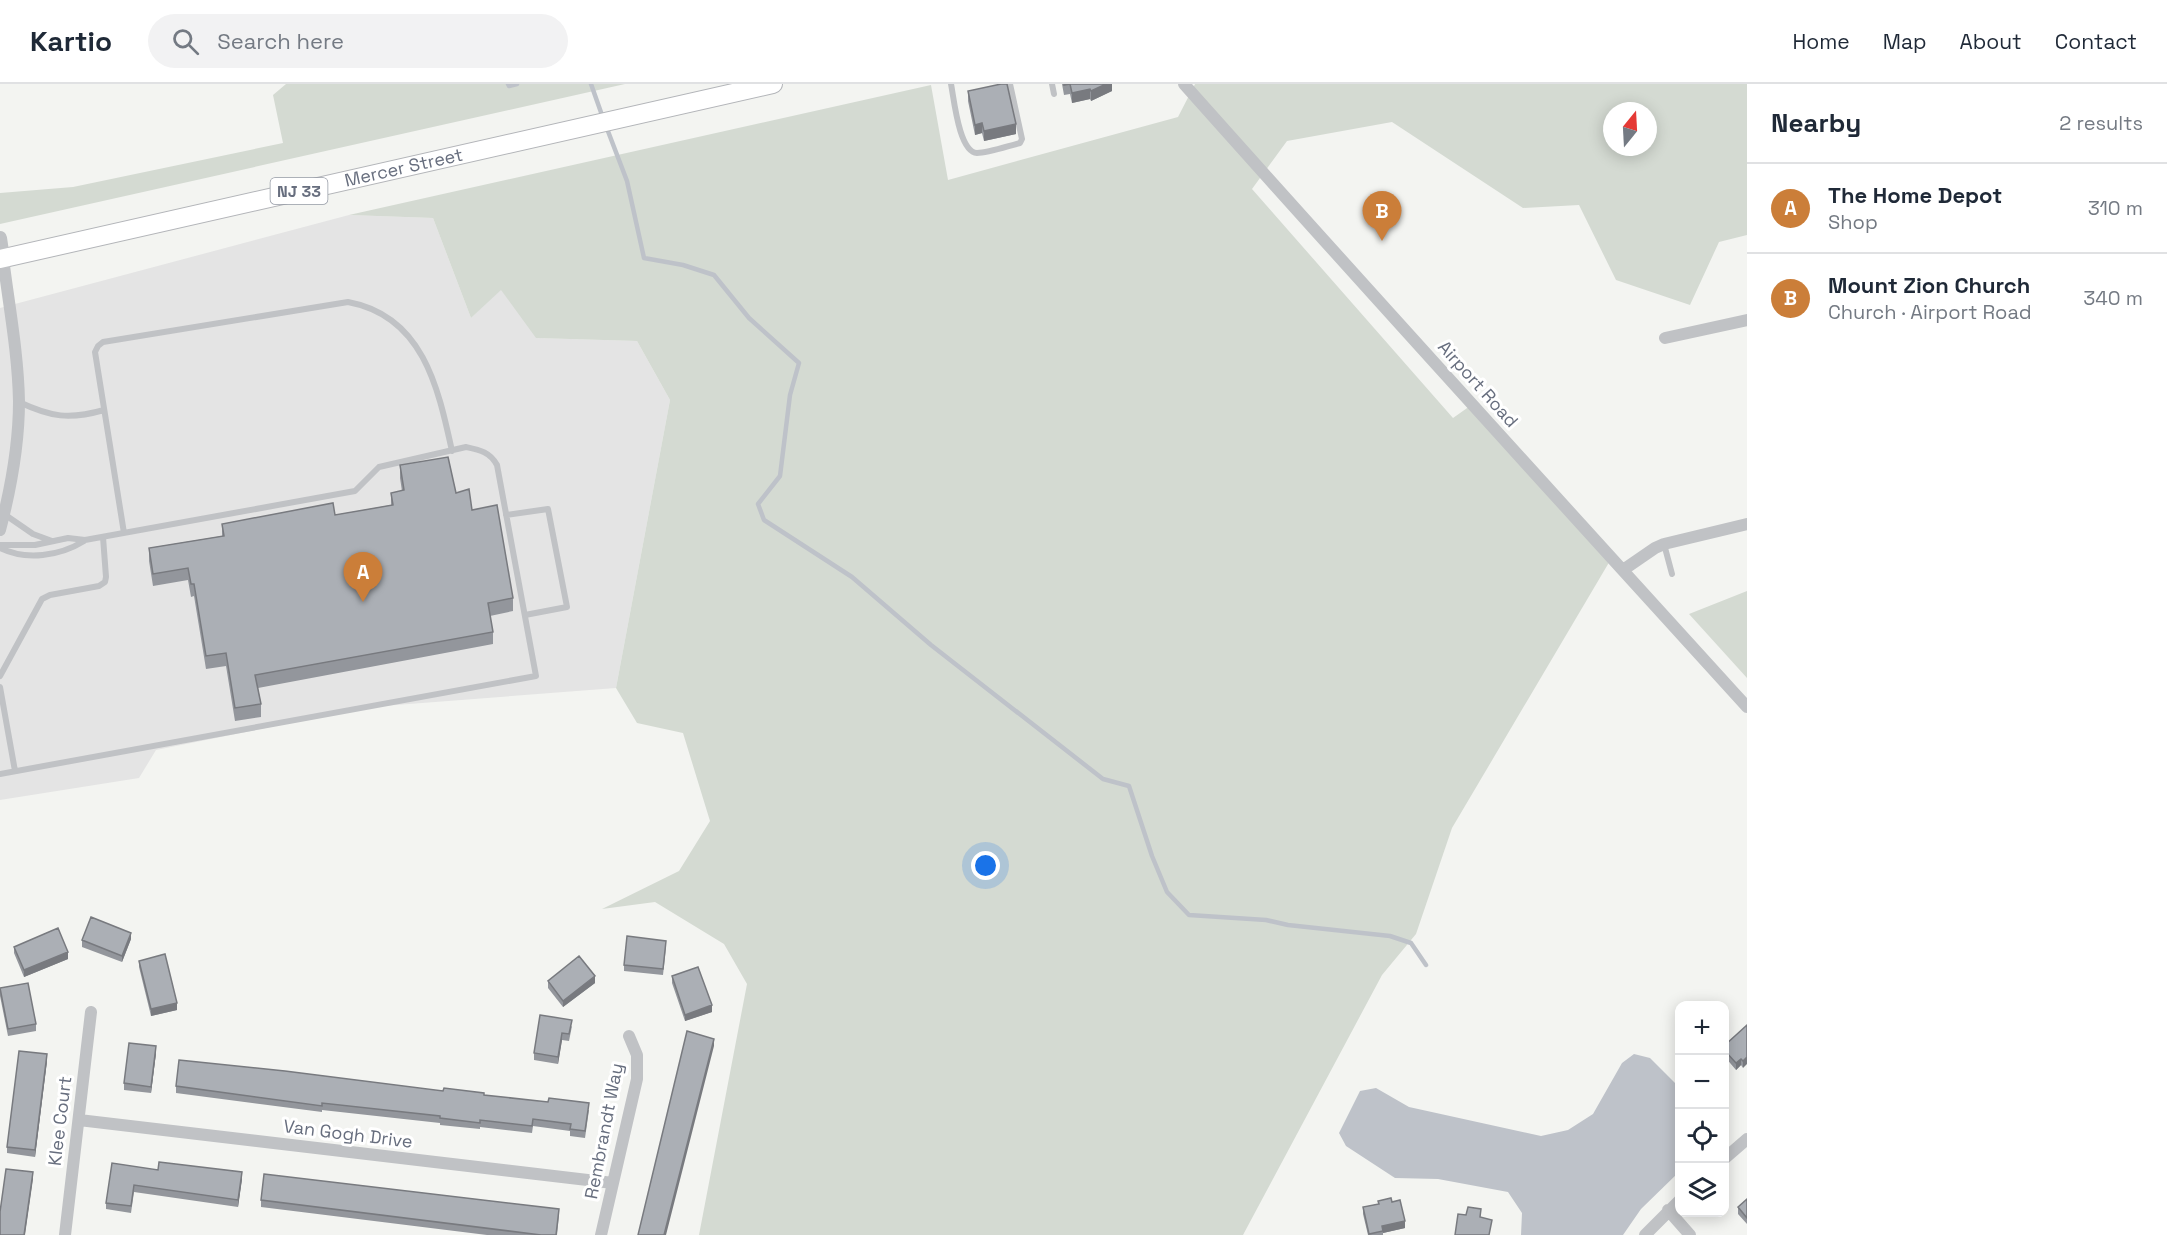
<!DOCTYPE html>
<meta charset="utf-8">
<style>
:root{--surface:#fff;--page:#f2f2f3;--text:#1f2937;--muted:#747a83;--line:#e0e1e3;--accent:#cb7e39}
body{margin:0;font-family:"Space Grotesk",sans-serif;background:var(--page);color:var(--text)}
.controls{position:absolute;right:18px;bottom:18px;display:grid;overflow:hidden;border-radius:12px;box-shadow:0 3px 15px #0003}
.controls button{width:54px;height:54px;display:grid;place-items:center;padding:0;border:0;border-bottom:2px solid var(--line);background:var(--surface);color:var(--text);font:30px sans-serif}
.compass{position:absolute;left:1603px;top:18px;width:54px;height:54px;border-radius:50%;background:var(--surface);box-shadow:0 3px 15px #0003;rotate:18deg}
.you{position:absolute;left:986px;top:782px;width:21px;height:21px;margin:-15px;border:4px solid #fff;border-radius:50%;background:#1a73e8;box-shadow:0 0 0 9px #1a73e833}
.badge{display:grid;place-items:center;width:39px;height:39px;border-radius:50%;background:var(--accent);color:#fff;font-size:20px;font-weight:700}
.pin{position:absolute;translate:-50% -50px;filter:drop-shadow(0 2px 3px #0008)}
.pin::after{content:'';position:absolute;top:32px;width:21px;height:18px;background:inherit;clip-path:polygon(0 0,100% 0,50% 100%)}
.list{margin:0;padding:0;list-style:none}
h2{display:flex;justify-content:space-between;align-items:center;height:78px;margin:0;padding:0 24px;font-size:26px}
h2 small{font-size:20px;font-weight:400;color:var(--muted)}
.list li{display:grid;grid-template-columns:39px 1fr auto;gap:18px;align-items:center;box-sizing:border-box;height:90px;padding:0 24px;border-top:2px solid var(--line)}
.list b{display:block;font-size:22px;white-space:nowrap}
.list p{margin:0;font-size:20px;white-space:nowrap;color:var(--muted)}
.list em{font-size:20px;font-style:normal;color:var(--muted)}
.icon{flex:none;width:33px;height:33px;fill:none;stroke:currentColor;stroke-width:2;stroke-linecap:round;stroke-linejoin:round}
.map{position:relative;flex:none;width:1747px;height:1151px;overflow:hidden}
header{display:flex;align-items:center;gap:36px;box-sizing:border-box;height:84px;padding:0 30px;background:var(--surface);border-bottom:2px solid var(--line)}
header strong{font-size:28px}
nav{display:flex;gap:33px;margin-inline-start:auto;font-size:21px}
.search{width:420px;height:54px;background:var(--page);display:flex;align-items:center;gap:15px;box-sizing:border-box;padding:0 21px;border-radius:33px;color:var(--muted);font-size:22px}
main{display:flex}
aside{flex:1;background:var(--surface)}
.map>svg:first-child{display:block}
.built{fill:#e4e4e4}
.green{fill:#d4dad2;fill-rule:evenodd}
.water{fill:#bec2c9}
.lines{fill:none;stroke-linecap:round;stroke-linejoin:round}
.stream{stroke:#bec2c9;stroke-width:4.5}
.primary-casing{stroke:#b3b5b9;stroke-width:20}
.service{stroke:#c0c2c5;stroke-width:6}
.minor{stroke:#c0c2c5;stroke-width:12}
.tertiary{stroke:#c0c2c5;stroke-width:14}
.primary{stroke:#fff;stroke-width:18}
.wall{fill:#93969c}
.shaded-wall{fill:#787a7f}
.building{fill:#abafb5;stroke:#787a7f;stroke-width:1.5}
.labels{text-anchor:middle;stroke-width:6;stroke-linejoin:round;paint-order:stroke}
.shield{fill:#fff;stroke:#959aa5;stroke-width:1.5}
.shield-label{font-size:16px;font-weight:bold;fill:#676e7e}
.street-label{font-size:18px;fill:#676e7e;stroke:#fff}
</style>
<header>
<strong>Kartio</strong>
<div class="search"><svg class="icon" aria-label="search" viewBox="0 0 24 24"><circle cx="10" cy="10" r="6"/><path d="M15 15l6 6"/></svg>Search here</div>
<nav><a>Home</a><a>Map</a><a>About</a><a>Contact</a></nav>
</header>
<main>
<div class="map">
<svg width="1747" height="1151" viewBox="0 0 1747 1151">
<rect width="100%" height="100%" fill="#f3f4f1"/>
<path class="built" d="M349 131 433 134 471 234 501 205 537 254 637 257 670 316 616 604 370 623 156 666 139 694 0 716V224Z"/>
<path class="green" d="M286 0H625L0 140V109L73 103 283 59 273 11Z
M1195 0H1747V151L1719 158 1690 221 1616 196 1579 121 1523 124 1392 38 1287 57 1252 105 1453 334 1470 322 1614 470 1452 744 1416 850 1382 891 1243 1151H699L747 900 724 860 655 818 602 825 679 787 710 737 683 649 637 639 616 604 670 316 637 257 536 254 501 206 471 234 433 134 349 131 931 1 948 96 1178 33ZM1612 27H1648V63H1612Z
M1747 507V594L1689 530Z"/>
<path class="water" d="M1634 970 1650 974 1679 1003V1088L1641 1125 1623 1151H1521L1522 1129 1508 1108 1438 1095 1395 1094 1346 1062 1339 1049 1360 1007 1376 1004 1409 1023 1541 1052 1568 1046 1593 1030 1622 979Z"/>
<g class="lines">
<path class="stream" d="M508 0 509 2 517 0
M591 0 603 34
M606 42 627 97 644 174 683 181 714 191 749 234 799 279 790 311 780 392 758 420 764 436 852 493 931 561 1103 695 1129 702 1152 772 1167 808 1189 831 1266 836 1288 841 1390 852 1411 859 1426 881"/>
<g class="primary-casing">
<g id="primary">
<path id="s1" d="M0 175 773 0"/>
</g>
</g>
<path class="service" d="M951 0C954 15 959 68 977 69 988 69 1008 62 1020 59L1022 55 1010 0
M1052 0 1054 10
M19 318C51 333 69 336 104 326
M4 430 33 450 52 457
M506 431 548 425 567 523 525 531
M124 449 95 268 98 262 103 258 348 218C423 232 438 303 452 367
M1664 460 1672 490
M0 461H35L68 454 85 456 355 407 379 383 466 363C480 366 490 368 497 381L536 592 0 690
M0 464C26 477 60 472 84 457
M0 592 42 515 50 511 99 502 105 498 106 493 103 453
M0 603 15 687"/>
<path class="minor" d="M1184 0C1370 209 1559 416 1747 623
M1665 254 1747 236
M0 446C11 404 19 360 19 317 18 269 9 222 3 174
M1623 486 1655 464 1664 460 1747 440
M79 1036 613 1099
M1724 1075 1747 1055
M1668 1126 1690 1151
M65 1151 91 928
M601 1151 637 995V971L629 952
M1645 1151 1680 1116"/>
<path class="tertiary" d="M0 154 3 174"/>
<use href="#primary" class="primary"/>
</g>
<path class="wall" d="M1062 0H1112V7L1091 17 1090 15 1072 19 1070 10 1064 11Z
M968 7 1016 50 984 57 982 49 975 51 968 17Z
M400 381 456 409 472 426 513 514V527L490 532 493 548V560L258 604 261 620V633L235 637 226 582 206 585 194 512 191 513 188 496 153 502 149 477V464L222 452V440L335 431 391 421V409L402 407 400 394Z
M131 855 122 878 82 863V856Z
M14 863 68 875 24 893 14 869Z
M666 863 663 891 624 887V881Z
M139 877 177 926 151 932 139 883Z
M672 892 712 928 685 937 672 899Z
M548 897 595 899 563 923 548 904Z
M0 904 36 940V947L8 952 0 912Z
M1747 941 1743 984 1741 981 1736 986 1725 973V961Z
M572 942 569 957 562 956 558 980 534 976V969Z
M156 969 151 1009 124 1006V999Z
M47 977 35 1073 7 1069V1063Z
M176 1002 443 1007 484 1011 589 1026 585 1054 570 1052V1047L533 1042 532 1049 480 1043V1045L440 1041V1039L322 1026V1028L176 1009Z
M158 1086 242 1095 238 1123 134 1108 131 1129 106 1125V1119Z
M1747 1115V1140L1738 1130V1123Z
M261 1116 559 1131 557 1151H487L261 1123Z
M1378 1117 1392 1118 1405 1144 1383 1149V1151H1368L1363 1130V1123L1378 1120Z"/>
<path class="shaded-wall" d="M1106 0H1112V7L1091 17V7Z
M1090 5V15L1072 19V9Z
M982 39V49L975 51V41Z
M1016 40V50L984 57V47Z
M131 849V855L122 878V872Z
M68 868V875L24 893V886Z
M595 892V899L563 923V917Z
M177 919V926L151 932V925Z
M712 921V928L685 937V931Z
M562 949V956L558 980V973Z
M714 955V962L666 1151H664Z
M156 962V969L151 1009V1003Z
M47 970V977L35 1073V1066Z
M1747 973V980L1743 984V977Z
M1741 975V981L1736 986V979Z
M33 1088V1095L25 1151H24Z
M242 1088V1095L238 1123V1116Z
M1405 1137V1144L1383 1149 1382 1142Z"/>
<path class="building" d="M1001 0H1007L1016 40 984 47 982 39 975 41 968 7Z
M1064 0H1106L1091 7 1090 5 1072 9 1070 0 1064 1Z
M448 373 456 409 469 405 472 426 497 421 513 514 488 519 493 548 255 591 261 620 235 624 226 569 206 572 194 500H191L188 484 153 490 149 464 224 452 222 440 333 419 335 431 393 421 391 409 404 406 400 381Z
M91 833 131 849 122 872 82 856Z
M58 844 68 868 24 886 14 863Z
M627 852 666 857 663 885 624 881Z
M165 870 177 919 151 925 139 877Z
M579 872 595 892 563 917 548 897Z
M698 883 712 921 685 931 672 892Z
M28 899 36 940 8 945 0 904Z
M540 931 572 936 569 950 562 949 558 973 534 969Z
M1747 941V973L1743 977 1741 975 1736 979 1725 967V961Z
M687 947 714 955 664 1151H638Z
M129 959 156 962 151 1003 124 999Z
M19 967 47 970 35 1066 7 1063Z
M179 976 285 987 443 1007 444 1004 484 1009V1011L548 1018 549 1014 589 1019 585 1047 570 1045 571 1040 533 1035 532 1042 480 1036V1039L440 1034V1032L322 1019V1022L176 1002Z
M159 1078 242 1088 238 1116 134 1101 131 1122 106 1119 112 1079 158 1086Z
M6 1085 33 1088 24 1151H0V1128Z
M264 1090 559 1125 556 1151H541L261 1116Z
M1391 1114 1392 1118 1400 1116 1405 1137 1382 1142 1383 1147 1369 1150 1363 1123 1379 1120 1378 1117Z
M1747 1115V1134L1738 1123Z
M1468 1123 1481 1125 1480 1133 1492 1136 1489 1151H1455L1458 1130 1466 1131Z"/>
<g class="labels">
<rect class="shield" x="270.5" y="94" width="57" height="26" rx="4.5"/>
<g class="shield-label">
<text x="299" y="113">NJ 33</text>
</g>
<g class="street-label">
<text dy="6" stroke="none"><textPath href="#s1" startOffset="414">Mercer Street</textPath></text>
<text transform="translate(1478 300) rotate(48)" y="6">Airport Road</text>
<text transform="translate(60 1037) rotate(-83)" y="6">Klee Court</text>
<text transform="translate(604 1047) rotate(-79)" y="6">Rembrandt Way</text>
<text transform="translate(348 1050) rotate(7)" y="6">Van Gogh Drive</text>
</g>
</g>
</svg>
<div class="controls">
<button>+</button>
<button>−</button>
<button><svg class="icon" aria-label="locate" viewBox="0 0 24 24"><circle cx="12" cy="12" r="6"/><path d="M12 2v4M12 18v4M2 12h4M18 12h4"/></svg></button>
<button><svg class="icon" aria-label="layers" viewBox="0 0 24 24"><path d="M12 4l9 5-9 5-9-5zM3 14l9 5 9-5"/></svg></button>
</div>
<svg class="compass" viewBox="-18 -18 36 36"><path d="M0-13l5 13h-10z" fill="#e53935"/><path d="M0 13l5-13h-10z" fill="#747a83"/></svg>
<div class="you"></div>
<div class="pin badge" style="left:363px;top:518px">A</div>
<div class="pin badge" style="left:1382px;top:157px">B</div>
</div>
<aside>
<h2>Nearby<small>2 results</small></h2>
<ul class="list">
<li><span class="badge">A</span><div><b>The Home Depot</b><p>Shop</p></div><em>310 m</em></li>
<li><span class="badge">B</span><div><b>Mount Zion Church</b><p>Church · Airport Road</p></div><em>340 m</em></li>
</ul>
</aside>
</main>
